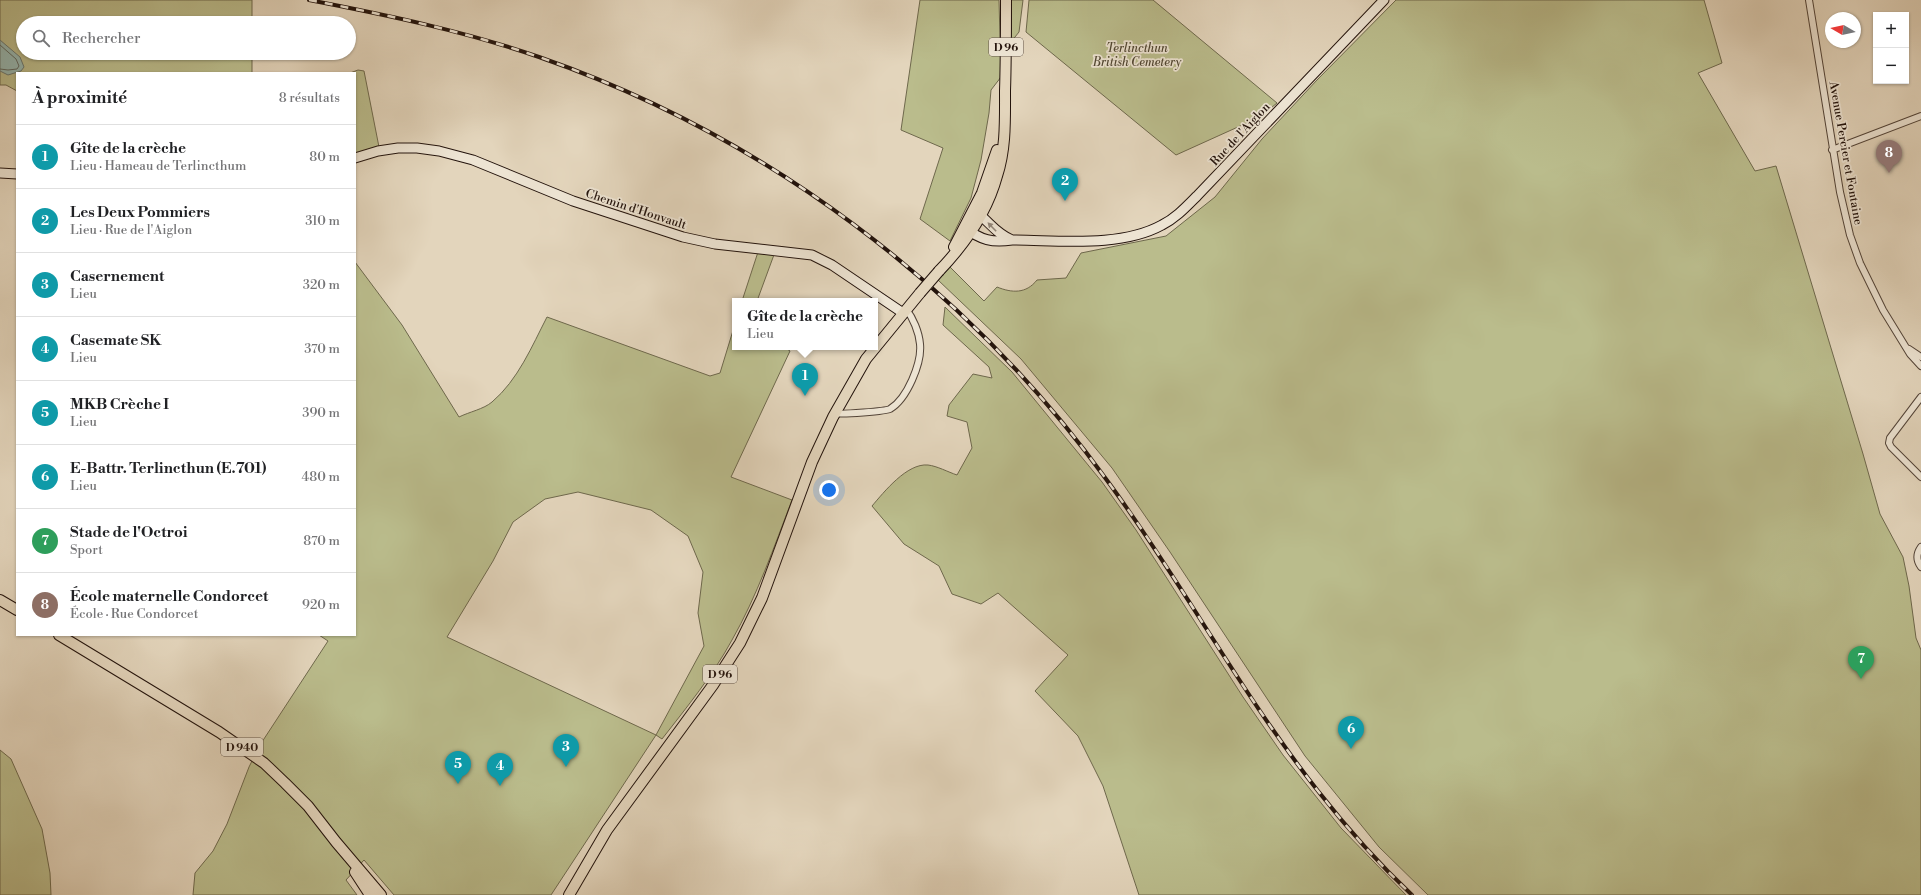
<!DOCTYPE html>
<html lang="fr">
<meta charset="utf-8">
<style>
:root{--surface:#fff;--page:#f6f6f6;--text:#202124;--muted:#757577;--line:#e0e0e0;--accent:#7c3aed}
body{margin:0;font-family:"Libre Bodoni",serif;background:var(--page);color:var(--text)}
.controls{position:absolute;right:12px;top:12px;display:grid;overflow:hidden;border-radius:0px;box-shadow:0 1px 3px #0004}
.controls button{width:36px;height:36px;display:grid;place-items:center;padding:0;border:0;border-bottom:1px solid var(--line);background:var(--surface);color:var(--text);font:20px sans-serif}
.compass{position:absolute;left:1825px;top:12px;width:36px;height:36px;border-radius:50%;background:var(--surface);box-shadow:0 1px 3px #0004;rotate:279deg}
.you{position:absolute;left:829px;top:490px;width:14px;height:14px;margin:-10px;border:3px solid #fff;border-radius:50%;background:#1a73e8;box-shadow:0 0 0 6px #1a73e833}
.badge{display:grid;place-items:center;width:26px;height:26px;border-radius:50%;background:var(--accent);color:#fff;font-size:13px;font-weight:700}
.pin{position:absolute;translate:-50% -33px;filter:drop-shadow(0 1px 2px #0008)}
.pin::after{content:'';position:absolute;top:21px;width:14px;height:12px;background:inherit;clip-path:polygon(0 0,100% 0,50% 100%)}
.popup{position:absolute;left:732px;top:298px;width:146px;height:52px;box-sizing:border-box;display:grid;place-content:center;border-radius:0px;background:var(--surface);filter:drop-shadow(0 1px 3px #0005);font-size:13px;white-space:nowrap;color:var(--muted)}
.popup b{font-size:15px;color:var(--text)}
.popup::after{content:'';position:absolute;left:50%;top:100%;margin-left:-8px;border:8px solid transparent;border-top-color:var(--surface)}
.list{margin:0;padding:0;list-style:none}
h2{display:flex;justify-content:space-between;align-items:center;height:52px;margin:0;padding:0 16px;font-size:17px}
h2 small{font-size:13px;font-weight:400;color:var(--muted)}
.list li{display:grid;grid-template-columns:26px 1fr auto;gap:12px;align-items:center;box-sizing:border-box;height:64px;padding:0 16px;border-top:1px solid var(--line)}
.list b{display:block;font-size:15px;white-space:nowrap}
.list p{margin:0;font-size:13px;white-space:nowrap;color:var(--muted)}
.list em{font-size:13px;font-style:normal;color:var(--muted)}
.icon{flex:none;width:22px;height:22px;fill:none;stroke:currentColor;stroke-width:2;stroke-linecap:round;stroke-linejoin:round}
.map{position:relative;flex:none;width:1921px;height:895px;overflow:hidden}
.search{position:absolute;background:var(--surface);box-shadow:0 1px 3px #0004;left:16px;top:16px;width:340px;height:44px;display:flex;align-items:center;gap:10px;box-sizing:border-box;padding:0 14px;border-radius:22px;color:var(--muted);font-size:15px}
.panel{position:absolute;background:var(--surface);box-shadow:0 1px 3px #0004;left:16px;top:72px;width:340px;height:564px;border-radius:0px}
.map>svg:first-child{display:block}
.green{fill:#babc8c;stroke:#6e684c;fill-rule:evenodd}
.water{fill:#95b8b3;stroke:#677670}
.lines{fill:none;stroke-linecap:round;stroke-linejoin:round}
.shore{stroke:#5c6660;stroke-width:1}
.street-casing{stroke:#534438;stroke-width:8}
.secondary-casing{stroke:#23130c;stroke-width:11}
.primary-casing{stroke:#23130c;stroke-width:12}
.street{stroke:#ede4d3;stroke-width:6}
.secondary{stroke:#ede4d3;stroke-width:9}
.primary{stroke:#e3d5bc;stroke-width:10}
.rail-casing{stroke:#23130c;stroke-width:4}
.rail{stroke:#ede4d3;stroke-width:2.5;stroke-dasharray:8;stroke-linecap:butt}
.primary-bridge-casing{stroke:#23130c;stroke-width:12;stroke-linecap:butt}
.primary-bridge{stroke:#e3d5bc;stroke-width:10}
.oneway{fill:#928679}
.labels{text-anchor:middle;stroke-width:3.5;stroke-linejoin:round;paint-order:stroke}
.shield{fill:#ede4d3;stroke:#605248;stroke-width:1}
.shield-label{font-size:11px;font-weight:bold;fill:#23130c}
.park-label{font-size:12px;font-style:italic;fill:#504632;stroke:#ede4d3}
.street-label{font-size:12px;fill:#23130c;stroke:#ede4d3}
</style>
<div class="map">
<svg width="1921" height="895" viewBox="0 0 1921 895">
<rect width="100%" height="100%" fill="#e3d5bc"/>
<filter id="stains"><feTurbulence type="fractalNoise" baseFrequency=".005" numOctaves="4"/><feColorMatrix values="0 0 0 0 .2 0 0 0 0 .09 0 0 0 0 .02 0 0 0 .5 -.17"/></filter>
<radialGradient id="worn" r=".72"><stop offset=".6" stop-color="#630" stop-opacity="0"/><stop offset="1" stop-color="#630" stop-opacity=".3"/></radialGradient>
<path class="green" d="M0 0H252V23H23V53H252V73H17V91L6 85H0Z
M920 0H999L1001 77 991 90 989 113 981 160 971 198 950 241 920 219 943 148 901 130Z
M1011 0H1023L1019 32 1011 42Z
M1029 0H1153L1277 103 1260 117 1176 155 1026 32Z
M1396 0H1704L1722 63 1698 73 1755 171 1776 166 1863 454 1880 514 1903 557 1909 586 1916 638 1921 650V895H1428L1379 847 1305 756 1170 552 1112 468 1021 359 938 280 950 267 984 301 997 287C1012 293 1026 294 1037 280L1066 278 1081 253 1166 236 1215 197 1262 139 1317 80Z
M358 70 364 71 379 147 355 154V73H350Z
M758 252H775L757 301H742Z
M355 262 402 325 459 417C469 412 484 409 492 402 518 380 532 346 547 317L710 376 720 373 735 324V347H784L790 351 731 477 792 500C774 547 757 596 732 640 713 675 687 707 662 739L656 735 551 895H394L364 860 346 880 357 895H193L195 873 213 851 227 824 249 767 260 745 328 641 319 635H355ZM578 492 651 510 688 536 703 572 698 613 704 646 656 735 447 637 493 561 513 522 545 499Z
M945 307 1012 372 1102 482 1136 530 1243 697 1283 755 1341 828 1406 895H1139L1103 786 1078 736 1035 691 1068 655 998 593 981 604 952 594 939 566 904 544 872 506C884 492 907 463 928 465 937 466 948 472 957 475L972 448 967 422 947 416 949 405 973 374 992 378 989 367 943 325Z
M0 750 11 759 42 829 50 873 51 895H0Z"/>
<path class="water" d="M0 40 20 57 24 67 21 71 8 75 0 71Z"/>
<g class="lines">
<path class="shore" d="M0 45 16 59 19 66 17 69 8 70 0 69"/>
<g class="street-casing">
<path id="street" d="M1809 0 1840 192 1850 235 1860 263 1883 310 1910 354 1921 366
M1832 150 1921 116
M1909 349 1921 357
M1921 397 1890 438 1889 443 1891 447 1921 477
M835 413C840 415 887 411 890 409 907 399 922 363 920 344 919 332 913 318 906 309
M1921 547C1916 554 1916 560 1921 567"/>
</g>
<g class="secondary-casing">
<path id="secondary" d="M355 158 378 151 398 148H417L439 151 473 160 573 201 683 237 715 244 812 255 832 265 903 313
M0 173 17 174
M976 212C990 222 995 233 1012 240
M965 228C981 240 992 243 1012 240 1059 240 1120 248 1162 225 1176 218 1186 207 1197 196L1384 0"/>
</g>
<g class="primary-casing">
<path id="primary" d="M954 247 982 193 997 150
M939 271C965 244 987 213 997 176 1006 149 1005 120 1005 91 1006 61 1006 30 1006 0
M0 600 17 610
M59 635 219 732 264 763 285 783 308 806 336 842 381 895
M355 872 370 895
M569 895 607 830 713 685 740 643 762 598 812 462 833 417 866 359 920 293"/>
</g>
<use href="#street" class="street"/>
<use href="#secondary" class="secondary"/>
<use href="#primary" class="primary"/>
<g class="rail-casing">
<path id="rail" d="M309 0C387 15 464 31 539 57 764 135 966 286 1106 479 1181 580 1240 692 1318 791 1347 828 1378 863 1412 895"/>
</g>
<use href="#rail" class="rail"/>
<g class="primary-bridge-casing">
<path id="primary-bridge" d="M920 293 939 271"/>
</g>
<use href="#primary-bridge" class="primary-bridge"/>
</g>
<defs><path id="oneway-solid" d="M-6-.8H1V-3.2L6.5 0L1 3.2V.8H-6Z"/></defs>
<use class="oneway" href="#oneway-solid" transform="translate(992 227) rotate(-134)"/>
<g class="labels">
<g class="shield">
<rect x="989" y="38" width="34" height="18" rx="3"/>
<rect x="703" y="665" width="34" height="18" rx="3"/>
<rect x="221" y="738" width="42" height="18" rx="3"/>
</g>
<g class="shield-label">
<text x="1006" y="51">D 96</text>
<text x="720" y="678">D 96</text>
<text x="242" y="751">D 940</text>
</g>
<g class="park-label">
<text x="1137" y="52">Terlincthun<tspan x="1137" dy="14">British Cemetery</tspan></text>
</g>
<g class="street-label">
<text transform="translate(1240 134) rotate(-47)" y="4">Rue de l'Aiglon</text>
<text transform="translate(1846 153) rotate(80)" y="4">Avenue Percier et Fontaine</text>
<text transform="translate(636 209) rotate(18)" y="4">Chemin d'Honvault</text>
</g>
</g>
<rect width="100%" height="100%" filter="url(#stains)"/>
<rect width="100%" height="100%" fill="url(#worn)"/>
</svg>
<div class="controls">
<button>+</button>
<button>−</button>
</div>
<svg class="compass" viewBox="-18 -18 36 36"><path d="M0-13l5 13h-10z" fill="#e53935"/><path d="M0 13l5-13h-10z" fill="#757577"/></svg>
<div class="you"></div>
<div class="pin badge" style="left:805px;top:396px;background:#0f9aa8">1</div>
<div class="popup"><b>Gîte de la crèche</b>Lieu</div>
<div class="pin badge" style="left:1065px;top:201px;background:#0f9aa8">2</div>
<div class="pin badge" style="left:566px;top:767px;background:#0f9aa8">3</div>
<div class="pin badge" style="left:500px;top:786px;background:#0f9aa8">4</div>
<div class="pin badge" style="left:458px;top:784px;background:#0f9aa8">5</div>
<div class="pin badge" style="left:1351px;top:749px;background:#0f9aa8">6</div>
<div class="pin badge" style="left:1861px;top:679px;background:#2e9e5b">7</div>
<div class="pin badge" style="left:1889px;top:173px;background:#8d6e63">8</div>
<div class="search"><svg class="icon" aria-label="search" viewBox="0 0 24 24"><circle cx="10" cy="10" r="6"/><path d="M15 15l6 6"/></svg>Rechercher</div>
<section class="panel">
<h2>À proximité<small>8 résultats</small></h2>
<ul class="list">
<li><span class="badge" style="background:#0f9aa8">1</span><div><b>Gîte de la crèche</b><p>Lieu · Hameau de Terlincthum</p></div><em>80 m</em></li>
<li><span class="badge" style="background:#0f9aa8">2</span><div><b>Les Deux Pommiers</b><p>Lieu · Rue de l'Aiglon</p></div><em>310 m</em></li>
<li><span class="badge" style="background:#0f9aa8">3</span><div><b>Casernement</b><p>Lieu</p></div><em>320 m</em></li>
<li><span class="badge" style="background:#0f9aa8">4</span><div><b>Casemate SK</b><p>Lieu</p></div><em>370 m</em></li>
<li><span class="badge" style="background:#0f9aa8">5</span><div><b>MKB Crèche I</b><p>Lieu</p></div><em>390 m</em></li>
<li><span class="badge" style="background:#0f9aa8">6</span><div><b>E-Battr. Terlincthun (E.701)</b><p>Lieu</p></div><em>480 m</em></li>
<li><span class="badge" style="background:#2e9e5b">7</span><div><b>Stade de l'Octroi</b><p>Sport</p></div><em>870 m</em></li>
<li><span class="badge" style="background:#8d6e63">8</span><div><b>École maternelle Condorcet</b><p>École · Rue Condorcet</p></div><em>920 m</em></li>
</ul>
</section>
</div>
